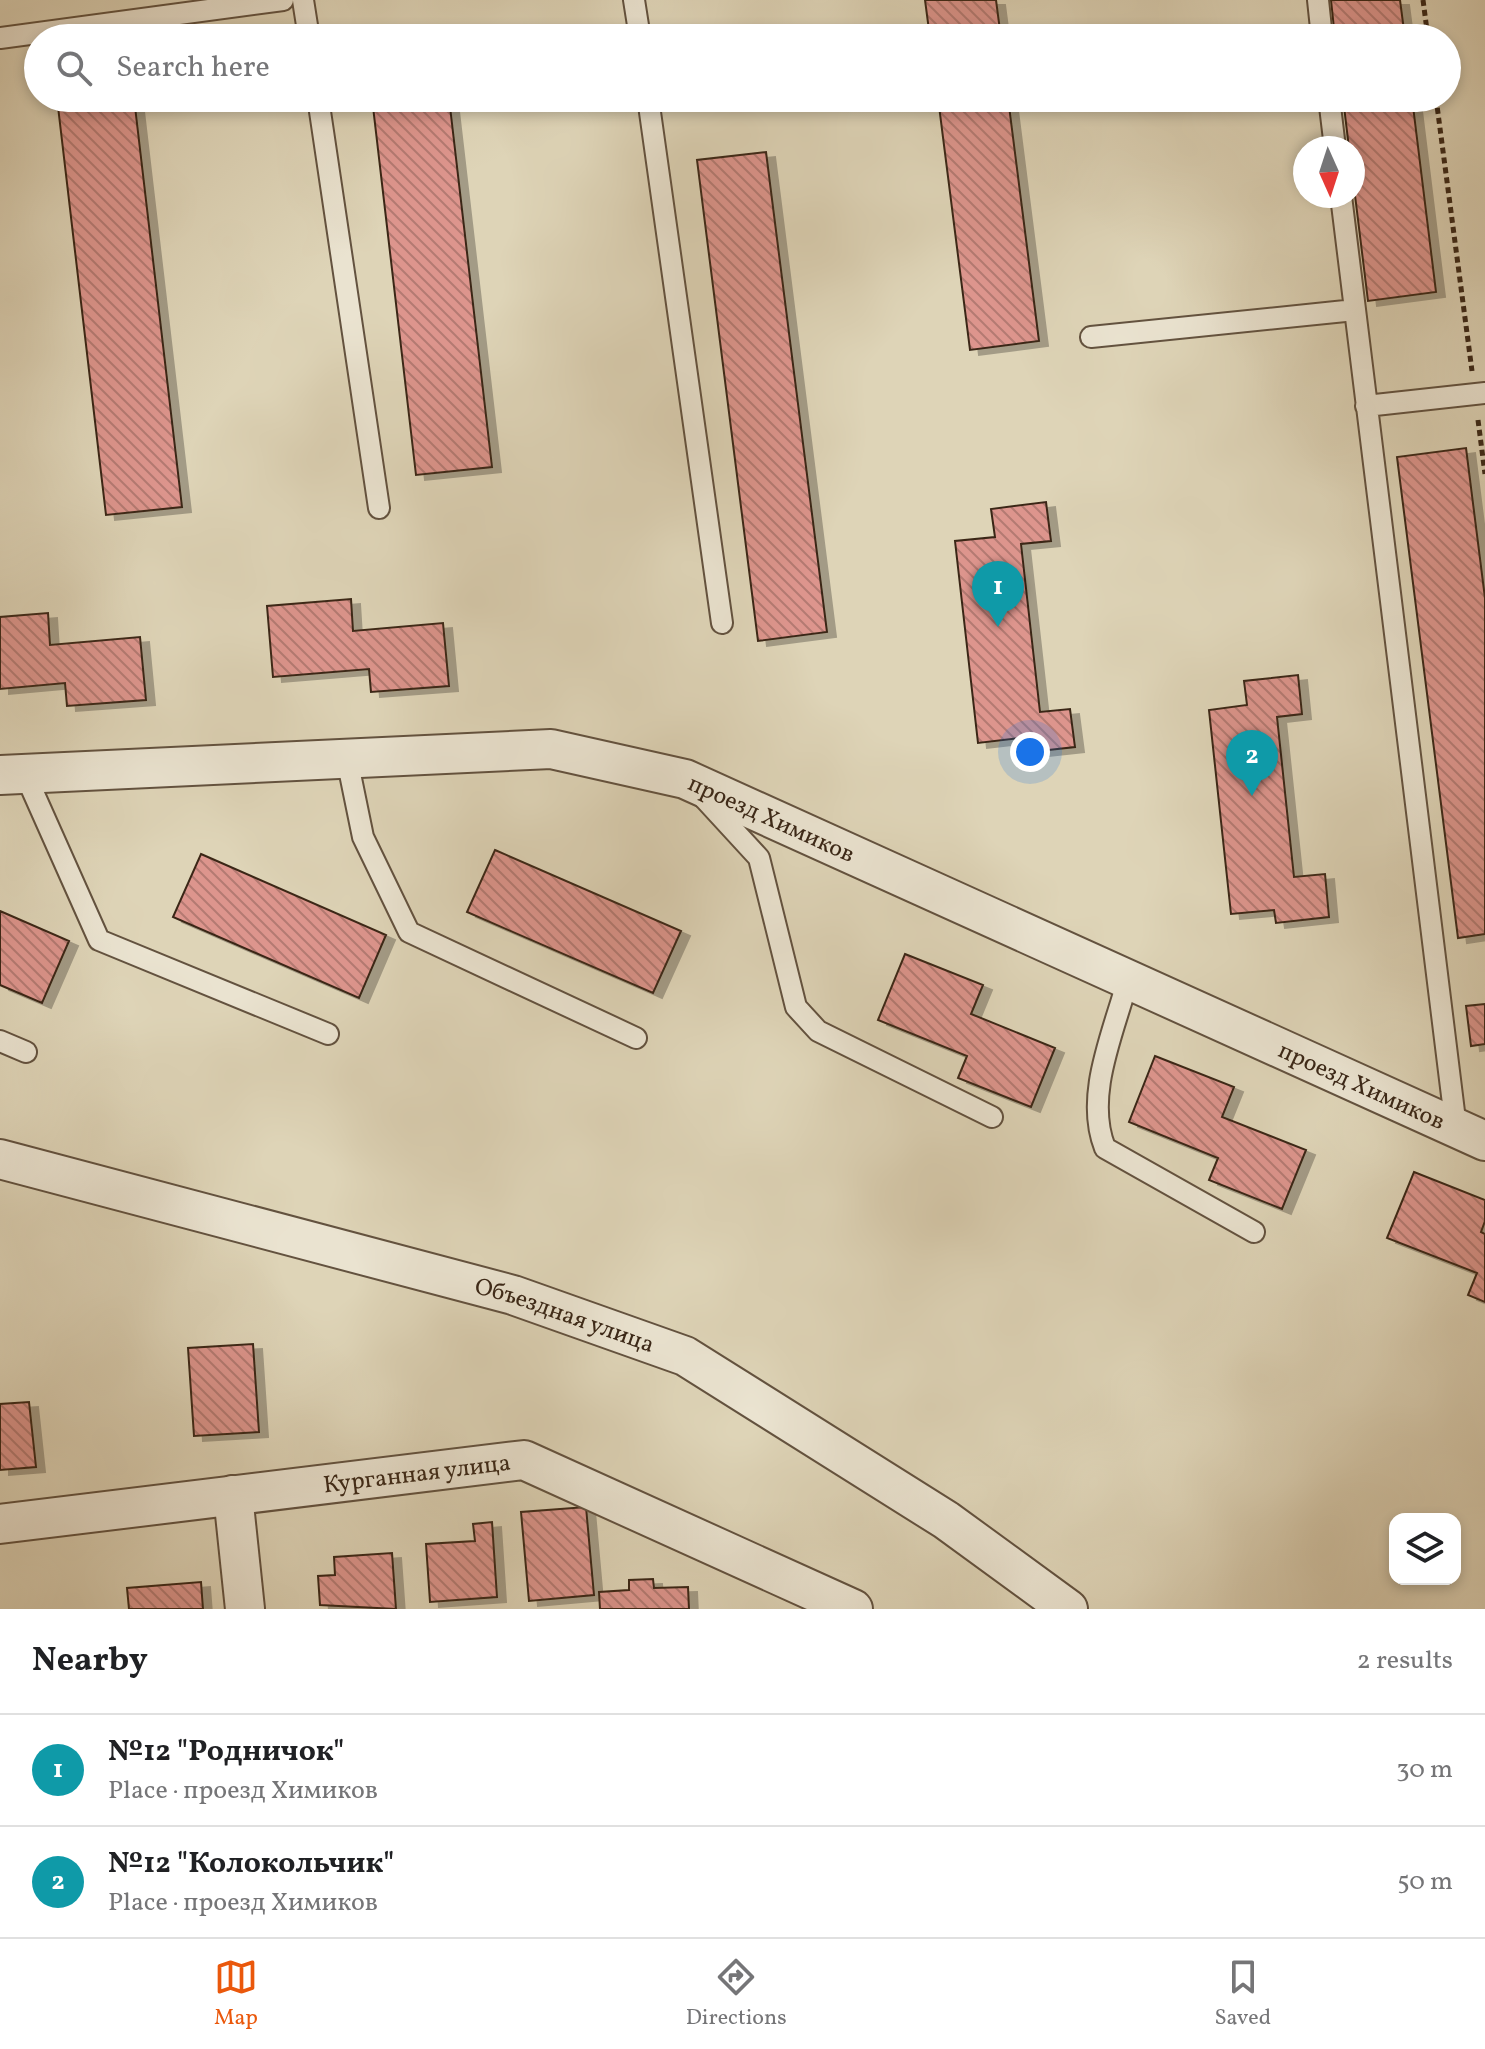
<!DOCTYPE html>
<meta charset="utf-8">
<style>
:root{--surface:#fff;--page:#f6f6f6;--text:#202124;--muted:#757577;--line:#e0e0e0;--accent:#ea580c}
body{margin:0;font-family:Vollkorn,serif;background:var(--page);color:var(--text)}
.controls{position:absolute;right:24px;bottom:24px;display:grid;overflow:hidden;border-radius:16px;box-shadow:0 4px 12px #0003}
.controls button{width:72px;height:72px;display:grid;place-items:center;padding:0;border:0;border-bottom:2px solid var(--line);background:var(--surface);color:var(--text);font:40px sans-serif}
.compass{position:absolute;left:1293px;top:136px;width:72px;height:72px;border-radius:50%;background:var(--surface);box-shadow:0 4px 12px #0003;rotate:177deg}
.you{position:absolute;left:1030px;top:752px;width:28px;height:28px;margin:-20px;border:6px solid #fff;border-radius:50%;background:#1a73e8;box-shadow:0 0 0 12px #1a73e833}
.badge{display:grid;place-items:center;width:52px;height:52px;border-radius:50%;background:var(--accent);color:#fff;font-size:26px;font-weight:700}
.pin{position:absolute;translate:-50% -66px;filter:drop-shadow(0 2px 4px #0008)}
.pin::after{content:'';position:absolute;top:42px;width:28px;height:24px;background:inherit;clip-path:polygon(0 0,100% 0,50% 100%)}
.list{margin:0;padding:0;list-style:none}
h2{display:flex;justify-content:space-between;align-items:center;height:104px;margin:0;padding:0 32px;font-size:34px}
h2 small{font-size:26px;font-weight:400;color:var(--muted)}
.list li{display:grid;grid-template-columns:52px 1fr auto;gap:24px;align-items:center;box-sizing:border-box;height:112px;padding:0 32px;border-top:2px solid var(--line)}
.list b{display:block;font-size:30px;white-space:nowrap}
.list p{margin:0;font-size:26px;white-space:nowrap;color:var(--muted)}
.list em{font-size:26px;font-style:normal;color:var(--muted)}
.icon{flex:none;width:44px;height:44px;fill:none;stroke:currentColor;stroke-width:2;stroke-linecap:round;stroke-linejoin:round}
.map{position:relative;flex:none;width:1485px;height:1609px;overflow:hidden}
.search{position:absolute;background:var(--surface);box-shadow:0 4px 12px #0003;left:24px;right:24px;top:24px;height:88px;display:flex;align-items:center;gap:20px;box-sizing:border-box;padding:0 28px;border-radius:44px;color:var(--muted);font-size:30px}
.sheet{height:328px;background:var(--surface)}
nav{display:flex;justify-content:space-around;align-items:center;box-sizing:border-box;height:112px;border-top:2px solid var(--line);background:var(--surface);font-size:22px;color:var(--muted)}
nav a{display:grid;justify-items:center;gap:4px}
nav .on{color:var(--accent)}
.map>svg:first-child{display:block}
.building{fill:url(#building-back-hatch);stroke:#3a2717;stroke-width:2;filter:url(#shadow)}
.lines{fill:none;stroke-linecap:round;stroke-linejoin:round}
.service-casing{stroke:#63523f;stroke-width:24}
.minor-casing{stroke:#63523f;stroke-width:42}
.path{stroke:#3a2717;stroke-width:5;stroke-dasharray:6 4;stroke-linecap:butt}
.service{stroke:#eae3d0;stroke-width:20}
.minor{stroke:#eae3d0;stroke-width:38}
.labels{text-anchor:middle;stroke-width:7;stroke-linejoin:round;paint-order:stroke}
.street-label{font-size:24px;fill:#3a2717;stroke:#eae3d0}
</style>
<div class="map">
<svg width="1485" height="1609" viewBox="0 0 1485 1609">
<defs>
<pattern id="building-back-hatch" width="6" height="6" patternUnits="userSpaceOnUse" patternTransform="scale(2)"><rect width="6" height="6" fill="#dd958d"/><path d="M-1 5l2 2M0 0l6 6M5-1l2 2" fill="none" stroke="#b47a72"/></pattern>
<filter id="shadow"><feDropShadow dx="9" dy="5" stdDeviation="0" flood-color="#0004"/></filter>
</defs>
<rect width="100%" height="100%" fill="#ded4b7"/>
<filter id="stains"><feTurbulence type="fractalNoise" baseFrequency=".0025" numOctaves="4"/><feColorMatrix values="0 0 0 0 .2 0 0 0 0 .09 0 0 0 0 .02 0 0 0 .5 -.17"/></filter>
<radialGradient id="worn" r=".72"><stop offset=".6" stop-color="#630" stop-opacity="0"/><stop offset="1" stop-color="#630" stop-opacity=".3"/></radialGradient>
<path class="building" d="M925 0H996L1001 38H930Z
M1331 0H1400L1405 38H1335Z
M57 98H134L182 507 106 515Z
M372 98H449L492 467 416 475Z
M938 98H1008L1039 341 970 350Z
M1343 98H1412L1436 292 1368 301 1353 179V148H1349Z
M766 152 827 632 758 641 697 160Z
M1466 448 1485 598V934L1458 938 1397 457Z
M1046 502 1051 541 1021 544 1040 712 1070 709 1075 747 1022 753 1020 738 978 743 955 541 995 537 991 509Z
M351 599 353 631 443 623 449 686 371 692 369 669 273 677 267 606Z
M48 613 50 645 140 637 146 700 67 706 65 683 0 689V617Z
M1298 675 1302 714 1277 717 1294 877 1325 874 1329 917 1276 923 1274 910 1231 914 1209 710 1247 705 1244 681Z
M495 850 681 931 653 993 467 912Z
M201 854 386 935 359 998 173 917Z
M0 911 69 941 42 1003 0 985Z
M905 954 983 985 971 1014 1055 1048 1031 1107 958 1078 967 1056 878 1020Z
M1485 1004V1044L1471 1046 1466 1006Z
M1155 1056 1234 1087 1222 1117 1306 1150 1282 1209 1209 1180 1218 1158 1129 1122Z
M1414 1172 1485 1200V1221L1481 1232 1485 1234V1302L1468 1295 1477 1273 1387 1238Z
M253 1344 259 1432 194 1436 188 1348Z
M29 1402 36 1467 0 1470V1404Z
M586 1507 594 1595 529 1601 521 1512Z
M492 1522 497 1597 430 1602 426 1544 475 1541 473 1524Z
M392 1553 396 1609 320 1605 318 1576 335 1575 334 1557Z
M653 1579 654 1588 688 1587 689 1609H600L599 1592 629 1590V1580Z
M201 1582 203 1609H129L127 1588Z"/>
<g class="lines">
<g class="service-casing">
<path id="service" d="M303 0 309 38
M634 0 640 38
M1318 0 1322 38
M0 38 283 0
M318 98 379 508
M648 98 722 623
M1329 98 1335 148
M1341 196 1456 1128
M1091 337 1355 310
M1366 406 1485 393
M347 759 363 837 409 932 636 1038
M25 774 99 940 328 1034
M702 796 759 858 796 1007 818 1031 992 1117
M1128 979C1114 1032 1084 1095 1105 1148L1254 1232
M0 1041 26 1052"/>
</g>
<g class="minor-casing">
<g id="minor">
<path id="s1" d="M0 775 551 749 685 779 1485 1141"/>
<path id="s2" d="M0 1159 513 1295 685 1356 946 1520 1068 1609"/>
<path d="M233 1495 245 1609"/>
<path id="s3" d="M0 1524 524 1460 853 1609"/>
</g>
</g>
<path class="path" d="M1423 0 1428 38
M1436 98 1472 371
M1478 420 1485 474"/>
<use href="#service" class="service"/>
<use href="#minor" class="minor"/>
</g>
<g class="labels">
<g class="street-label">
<text dy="8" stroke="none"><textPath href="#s1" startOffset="784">проезд Химиков</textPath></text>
<text dy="8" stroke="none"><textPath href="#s1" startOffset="1432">проезд Химиков</textPath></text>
<text dy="8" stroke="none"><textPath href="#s2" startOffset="586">Объездная улица</textPath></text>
<text dy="8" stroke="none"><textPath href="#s3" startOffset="420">Курганная улица</textPath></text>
</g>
</g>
<rect width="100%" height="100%" filter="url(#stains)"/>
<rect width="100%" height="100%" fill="url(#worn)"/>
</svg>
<div class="controls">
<button><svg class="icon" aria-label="layers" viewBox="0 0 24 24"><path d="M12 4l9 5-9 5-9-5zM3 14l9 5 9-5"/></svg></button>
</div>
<svg class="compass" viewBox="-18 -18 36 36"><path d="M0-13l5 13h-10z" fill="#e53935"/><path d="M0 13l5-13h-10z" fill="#757577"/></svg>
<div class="you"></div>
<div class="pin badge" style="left:998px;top:627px;background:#0f9aa8">1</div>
<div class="pin badge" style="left:1252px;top:796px;background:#0f9aa8">2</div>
<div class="search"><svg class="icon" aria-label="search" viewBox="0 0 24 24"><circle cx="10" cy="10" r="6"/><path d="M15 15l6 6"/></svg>Search here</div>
</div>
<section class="sheet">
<h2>Nearby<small>2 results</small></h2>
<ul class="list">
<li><span class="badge" style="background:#0f9aa8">1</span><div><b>№12 &quot;Родничок&quot;</b><p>Place · проезд Химиков</p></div><em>30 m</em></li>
<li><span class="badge" style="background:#0f9aa8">2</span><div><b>№12 &quot;Колокольчик&quot;</b><p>Place · проезд Химиков</p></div><em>50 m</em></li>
</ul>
</section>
<nav>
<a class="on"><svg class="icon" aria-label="map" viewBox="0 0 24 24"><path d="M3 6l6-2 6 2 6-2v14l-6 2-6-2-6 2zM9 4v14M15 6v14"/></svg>Map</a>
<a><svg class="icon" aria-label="directions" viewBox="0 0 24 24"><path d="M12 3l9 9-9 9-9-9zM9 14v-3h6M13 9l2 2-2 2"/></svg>Directions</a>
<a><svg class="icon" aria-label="saved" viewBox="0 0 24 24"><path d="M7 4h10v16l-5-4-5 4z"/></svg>Saved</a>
</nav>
